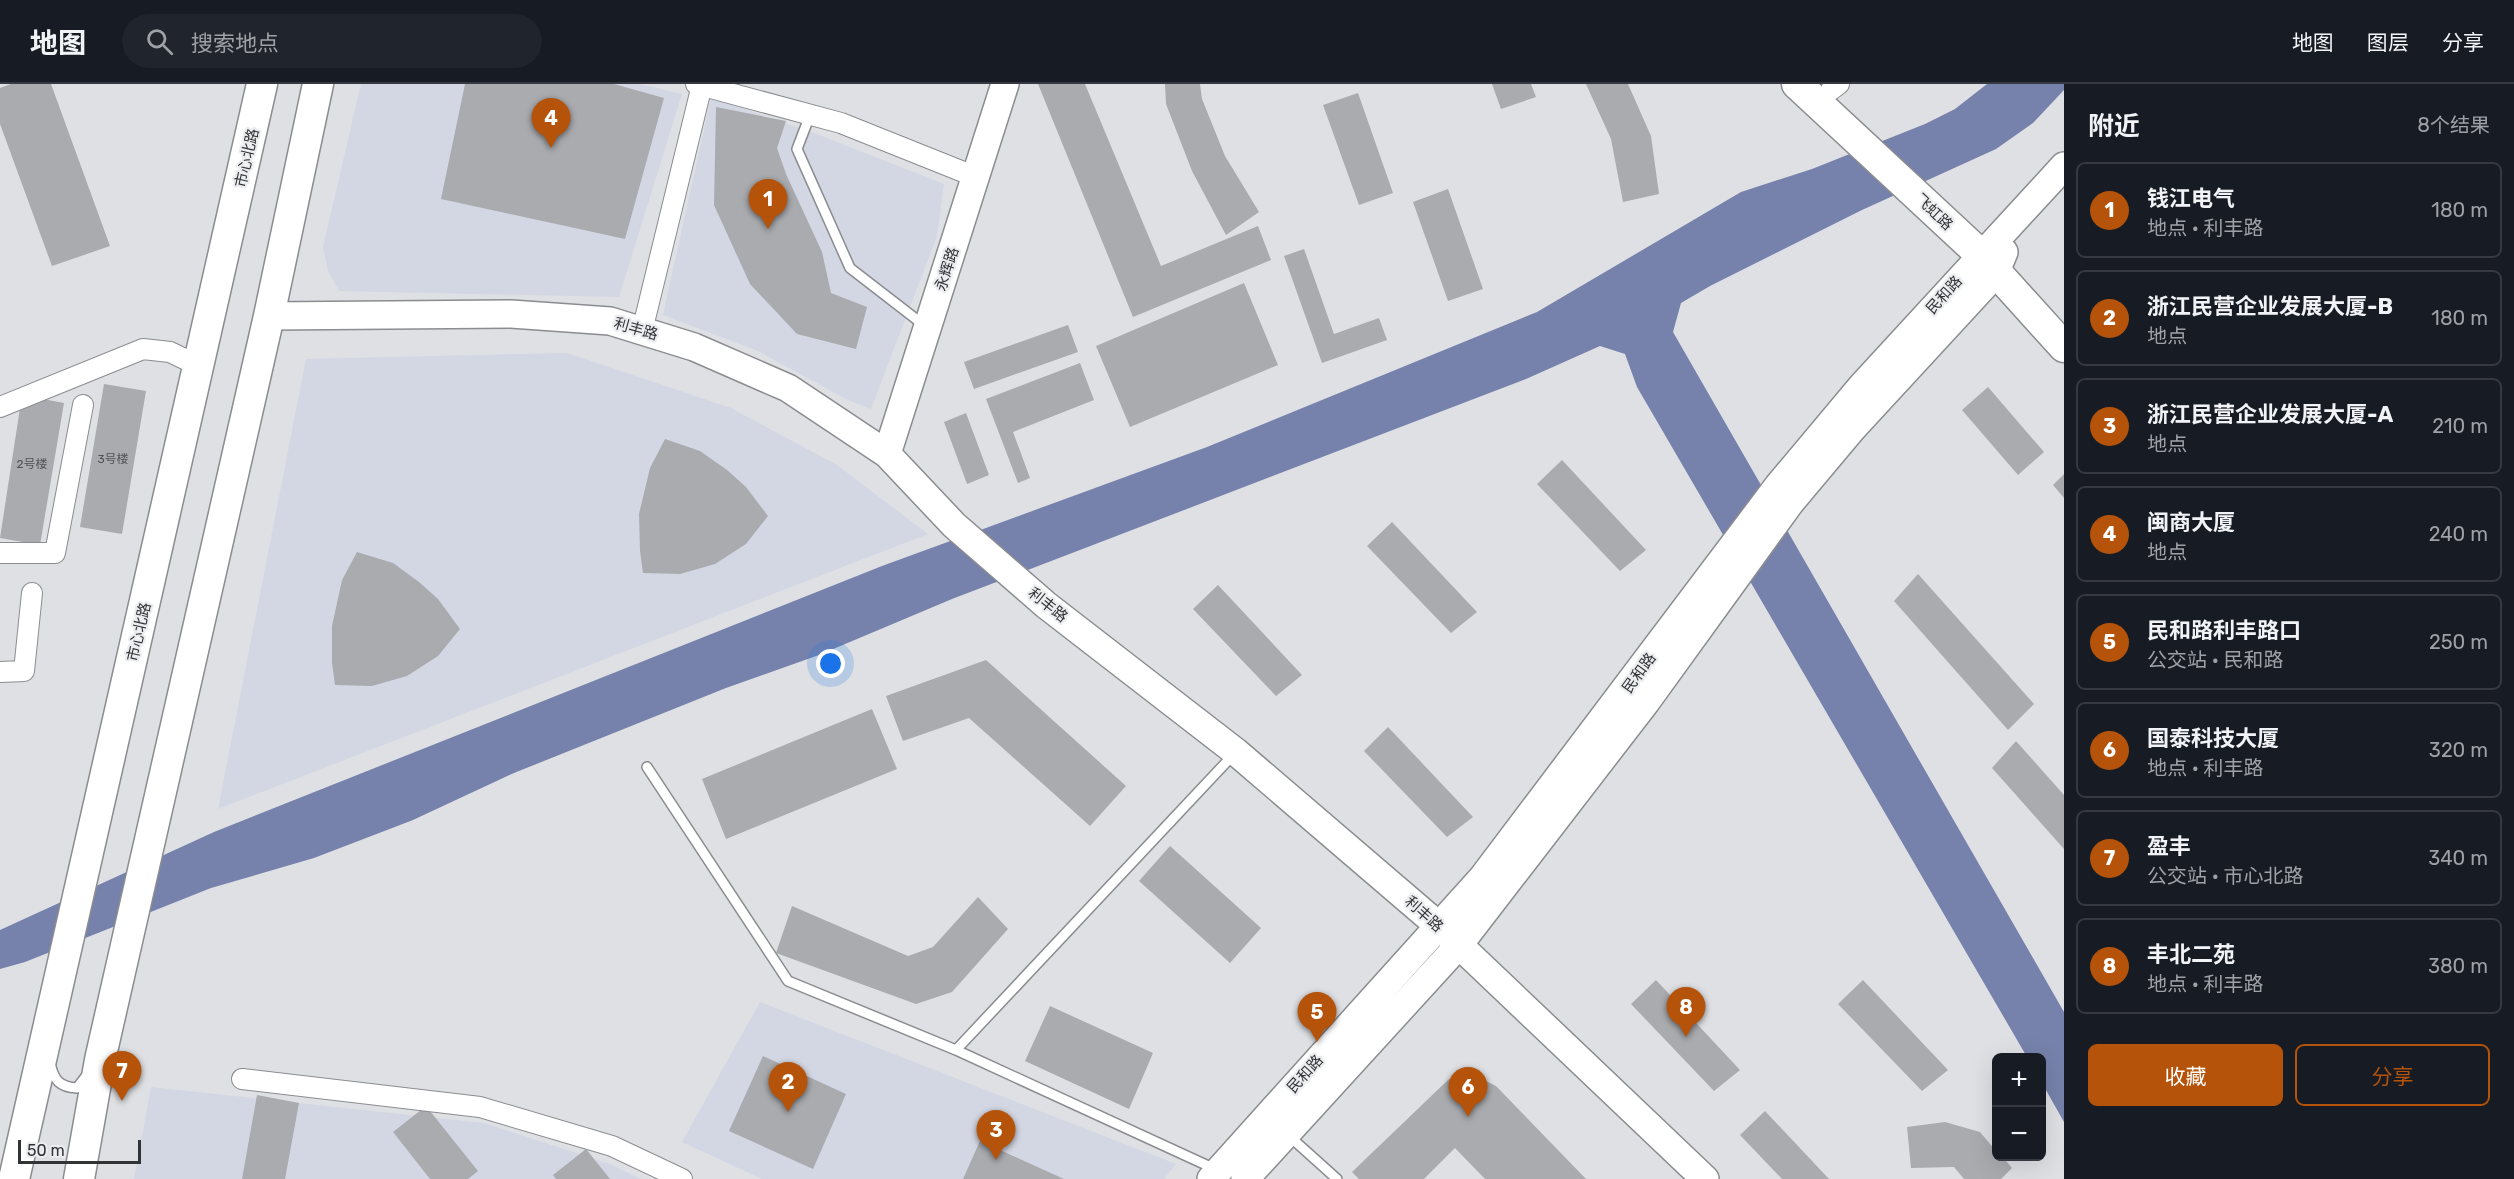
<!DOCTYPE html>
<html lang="zh">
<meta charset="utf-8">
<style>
:root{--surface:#171b24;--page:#20242c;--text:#f1f3f6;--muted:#9ea1a6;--line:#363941;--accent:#b45309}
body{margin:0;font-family:Rubik,"Noto Sans SC",sans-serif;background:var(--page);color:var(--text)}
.controls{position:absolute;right:18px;bottom:18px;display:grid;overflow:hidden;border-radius:9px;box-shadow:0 6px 24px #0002}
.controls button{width:54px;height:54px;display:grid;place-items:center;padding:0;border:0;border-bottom:2px solid var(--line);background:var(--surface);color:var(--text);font:30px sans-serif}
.scale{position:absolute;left:18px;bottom:15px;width:123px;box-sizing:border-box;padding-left:6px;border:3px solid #323334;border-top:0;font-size:16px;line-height:21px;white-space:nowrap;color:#323334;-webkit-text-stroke:4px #ecedf1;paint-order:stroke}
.you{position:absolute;left:831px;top:580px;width:21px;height:21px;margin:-15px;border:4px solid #fff;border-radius:50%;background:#1a73e8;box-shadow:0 0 0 9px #1a73e833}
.badge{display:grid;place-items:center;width:39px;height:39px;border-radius:50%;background:var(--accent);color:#fff;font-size:20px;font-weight:700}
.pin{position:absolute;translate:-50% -50px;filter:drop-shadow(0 2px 3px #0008)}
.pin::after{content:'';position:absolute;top:32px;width:21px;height:18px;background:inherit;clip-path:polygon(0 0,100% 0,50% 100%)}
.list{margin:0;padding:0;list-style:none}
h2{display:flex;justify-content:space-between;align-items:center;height:78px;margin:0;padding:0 24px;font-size:26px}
h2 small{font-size:20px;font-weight:400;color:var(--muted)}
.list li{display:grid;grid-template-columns:39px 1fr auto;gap:18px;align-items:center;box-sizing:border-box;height:96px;margin:0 12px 12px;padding:0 12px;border:2px solid var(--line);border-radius:9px}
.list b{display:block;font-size:22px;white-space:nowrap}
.list p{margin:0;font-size:20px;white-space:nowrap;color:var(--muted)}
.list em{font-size:20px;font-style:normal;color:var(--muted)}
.actions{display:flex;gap:12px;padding:18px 24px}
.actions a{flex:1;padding:14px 0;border:2px solid var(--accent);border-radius:9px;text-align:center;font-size:21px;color:var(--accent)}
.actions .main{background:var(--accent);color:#fff}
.icon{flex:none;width:33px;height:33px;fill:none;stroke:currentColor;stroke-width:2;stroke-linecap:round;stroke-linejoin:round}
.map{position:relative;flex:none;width:2064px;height:1095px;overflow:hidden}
header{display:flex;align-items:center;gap:36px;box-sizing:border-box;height:84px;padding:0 30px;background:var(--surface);border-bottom:2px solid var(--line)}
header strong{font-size:28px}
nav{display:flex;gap:33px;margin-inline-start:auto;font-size:21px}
.search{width:420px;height:54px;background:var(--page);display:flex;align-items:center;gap:15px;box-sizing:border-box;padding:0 21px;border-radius:33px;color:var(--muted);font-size:22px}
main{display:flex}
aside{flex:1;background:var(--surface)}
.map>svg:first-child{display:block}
.built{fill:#d3d7e3}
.water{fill:#7682ab}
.building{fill:#a9abaf}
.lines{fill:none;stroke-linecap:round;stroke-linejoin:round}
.lane-casing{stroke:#8b8c90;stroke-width:12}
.street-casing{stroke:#8b8c90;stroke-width:22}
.secondary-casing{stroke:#8b8c90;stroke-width:30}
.primary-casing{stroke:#8b8c90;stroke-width:33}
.lane{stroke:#fff;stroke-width:9}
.street{stroke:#fff;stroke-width:20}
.secondary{stroke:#fff;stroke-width:27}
.primary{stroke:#fff;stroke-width:30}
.labels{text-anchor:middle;stroke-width:4.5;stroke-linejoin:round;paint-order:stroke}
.number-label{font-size:12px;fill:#505153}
.street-label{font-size:15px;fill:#323334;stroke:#ecedf1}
</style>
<header>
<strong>地图</strong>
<div class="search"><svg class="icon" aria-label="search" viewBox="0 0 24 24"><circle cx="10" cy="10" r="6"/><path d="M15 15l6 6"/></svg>搜索地点</div>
<nav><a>地图</a><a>图层</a><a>分享</a></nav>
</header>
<main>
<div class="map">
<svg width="2064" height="1095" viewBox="0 0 2064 1095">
<rect width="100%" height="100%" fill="#dee0e4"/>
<path class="built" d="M361 0H640L682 10 619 213 339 207 328 187 323 163Z
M711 14 809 47 944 100 937 152 871 325 846 315 758 267 663 231Z
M567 269 731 324 837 381 928 450 218 725 306 275Z
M760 918 1176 1080 1164 1095H762L682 1058Z
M151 1003 484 1039 610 1080 641 1095H134Z"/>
<path class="water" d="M1987 0H2064V6L2033 39 1996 65 1862 126 1710 202 1681 219 1673 248 2064 928V1038L2042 999V974L2027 973 1637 303 1625 270 1600 262 1526 295 952 515 819 571 726 604 514 689 413 736 314 774 211 804 25 878 0 885V846L214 748 882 482 1207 363 1537 228 1741 108 1812 85 1925 40 1955 25Z"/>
<path class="building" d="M11 0H51L110 162 52 182 0 40V4Z
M465 0H614L664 14 625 155 441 115Z
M1038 0H1085L1161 182 1258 142 1271 176 1133 233Z
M1165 0H1200L1202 15 1225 72 1259 128 1226 151 1192 87 1166 20Z
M1492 0H1531L1536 13 1501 25Z
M1586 0H1628L1651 52 1659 110 1623 118 1611 55Z
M1358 9 1393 109 1359 121 1323 21Z
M716 23 786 37 777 64 786 90 822 168 831 209 867 223 856 265 797 250 750 200 714 121Z
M1448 105 1483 205 1448 217 1413 118Z
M1304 165 1334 250 1379 234 1387 256 1322 279 1284 172Z
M1244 199 1278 281 1130 343 1096 262Z
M1068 241 1078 268 974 305 964 278Z
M1080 279 1094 316 1013 348 1030 394 1018 399 986 315Z
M104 300 146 307 122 450 80 443Z
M1988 303 2044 368 2018 391 1962 326Z
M22 311 64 319 40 461 0 454Z
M966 329 989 391 967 400 944 338Z
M665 355 700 367 727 386 746 403 768 432 746 460 715 480 680 490 643 489 640 467 639 430 650 384Z
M1562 376 1646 466 1620 487 1537 400Z
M2064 390V414L2053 401Z
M1392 438 1477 528 1451 549 1367 462Z
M357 468 393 479 419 498 438 515 460 545 438 572 407 592 372 602 335 601 332 579V542L342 496Z
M1918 490 2034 620 2008 646 1894 517Z
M1218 501 1302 591 1276 612 1193 525Z
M986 576 1126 702 1090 742 969 634 903 657 886 612Z
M872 625 897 685 726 755 702 695Z
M1388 643 1473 733 1447 753 1364 667Z
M2016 657 2064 711V765L1992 684Z
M1170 762 1261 844 1230 879 1139 797Z
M978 813 1008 845 952 908 916 920 776 869 792 822 908 872 933 863Z
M1656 896 1740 986 1714 1007 1631 920Z
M1863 896 1948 986 1922 1007 1838 920Z
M1050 922 1153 969 1129 1025 1025 977Z
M763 972 846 1010 813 1085 729 1047Z
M1474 991 1496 1002 1586 1095H1485L1455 1064 1424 1095H1359L1352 1088 1449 995Z
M257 1011 299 1019 285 1095H242Z
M426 1022 478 1087 468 1095H430L393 1048Z
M1765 1027 1829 1095H1782L1740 1051Z
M1945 1038 1980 1048 1996 1067V1072H2002L2012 1084 2001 1095H1964L1954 1083 1911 1084 1907 1043Z
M980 1057 1064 1095H963Z
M586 1065 610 1095H556L553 1091Z"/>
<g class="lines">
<g class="lane-casing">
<path id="lane" d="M810 31 797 65 850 184 925 242
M647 683 788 897 956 966 1234 670
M956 966 1215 1085
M50 979C54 996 59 1003 77 1004L87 991
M1288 1051 1337 1095"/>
</g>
<g class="street-casing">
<path id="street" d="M696 0 841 39 976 93
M1831 6 1839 0
M642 247 702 1
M0 323 143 265 170 268 197 281
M0 469H55L83 321
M0 588 24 587 32 509
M242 995 480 1023 612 1062 682 1095"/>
</g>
<g class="secondary-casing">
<path id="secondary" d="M269 232 511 230 610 237 694 263 788 304 887 370 954 441 1046 521 1236 668 1439 842 1705 1095
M887 370 1005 0
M1211 1095 1483 793 1778 402 1861 303 2064 82
M1245 1095 1458 862 1646 618 1790 419 1852 345 1995 190 2004 168"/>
</g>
<g class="primary-casing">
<path id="primary" d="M1797 0 1980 170 2064 263
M14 1095 262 0
M79 1095 100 976 269 232 318 0"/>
</g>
<use href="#lane" class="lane"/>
<use href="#street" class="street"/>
<use href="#secondary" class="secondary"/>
<use href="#primary" class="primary"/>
</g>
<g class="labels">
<g class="number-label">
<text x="113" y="379">3号楼</text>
<text x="32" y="384">2号楼</text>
</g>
<g class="street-label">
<text transform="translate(247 74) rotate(-77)" y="5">市心北路</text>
<text transform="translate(1934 128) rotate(43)" y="5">飞虹路</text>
<text transform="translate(947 185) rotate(-72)" y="5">永辉路</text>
<text transform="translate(1944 211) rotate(-48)" y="5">民和路</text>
<text transform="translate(636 245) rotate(16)" y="5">利丰路</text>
<text transform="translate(1048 521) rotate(39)" y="5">利丰路</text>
<text transform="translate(139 548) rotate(-77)" y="5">市心北路</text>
<text transform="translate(1639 589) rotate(-54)" y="5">民和路</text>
<text transform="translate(1424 830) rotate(42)" y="5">利丰路</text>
<text transform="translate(1305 990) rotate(-48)" y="5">民和路</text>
</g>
</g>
</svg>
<div class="controls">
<button>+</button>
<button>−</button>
</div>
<div class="scale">50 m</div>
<div class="you"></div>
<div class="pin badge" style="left:768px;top:145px">1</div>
<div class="pin badge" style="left:788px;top:1028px">2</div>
<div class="pin badge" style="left:996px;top:1076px">3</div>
<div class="pin badge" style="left:551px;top:64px">4</div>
<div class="pin badge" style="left:1317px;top:958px">5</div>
<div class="pin badge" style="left:1468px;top:1033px">6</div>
<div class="pin badge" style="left:122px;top:1017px">7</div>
<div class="pin badge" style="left:1686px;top:953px">8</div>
</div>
<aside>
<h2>附近<small>8个结果</small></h2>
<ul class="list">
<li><span class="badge">1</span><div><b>钱江电气</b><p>地点 · 利丰路</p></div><em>180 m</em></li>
<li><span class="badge">2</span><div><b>浙江民营企业发展大厦-B</b><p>地点</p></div><em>180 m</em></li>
<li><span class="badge">3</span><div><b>浙江民营企业发展大厦-A</b><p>地点</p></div><em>210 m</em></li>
<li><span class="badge">4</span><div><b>闽商大厦</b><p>地点</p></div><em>240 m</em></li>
<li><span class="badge">5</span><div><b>民和路利丰路口</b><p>公交站 · 民和路</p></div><em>250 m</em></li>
<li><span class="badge">6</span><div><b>国泰科技大厦</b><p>地点 · 利丰路</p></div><em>320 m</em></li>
<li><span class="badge">7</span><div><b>盈丰</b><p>公交站 · 市心北路</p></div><em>340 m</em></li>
<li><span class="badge">8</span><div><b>丰北二苑</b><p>地点 · 利丰路</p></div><em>380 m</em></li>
</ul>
<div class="actions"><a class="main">收藏</a><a>分享</a></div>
</aside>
</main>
